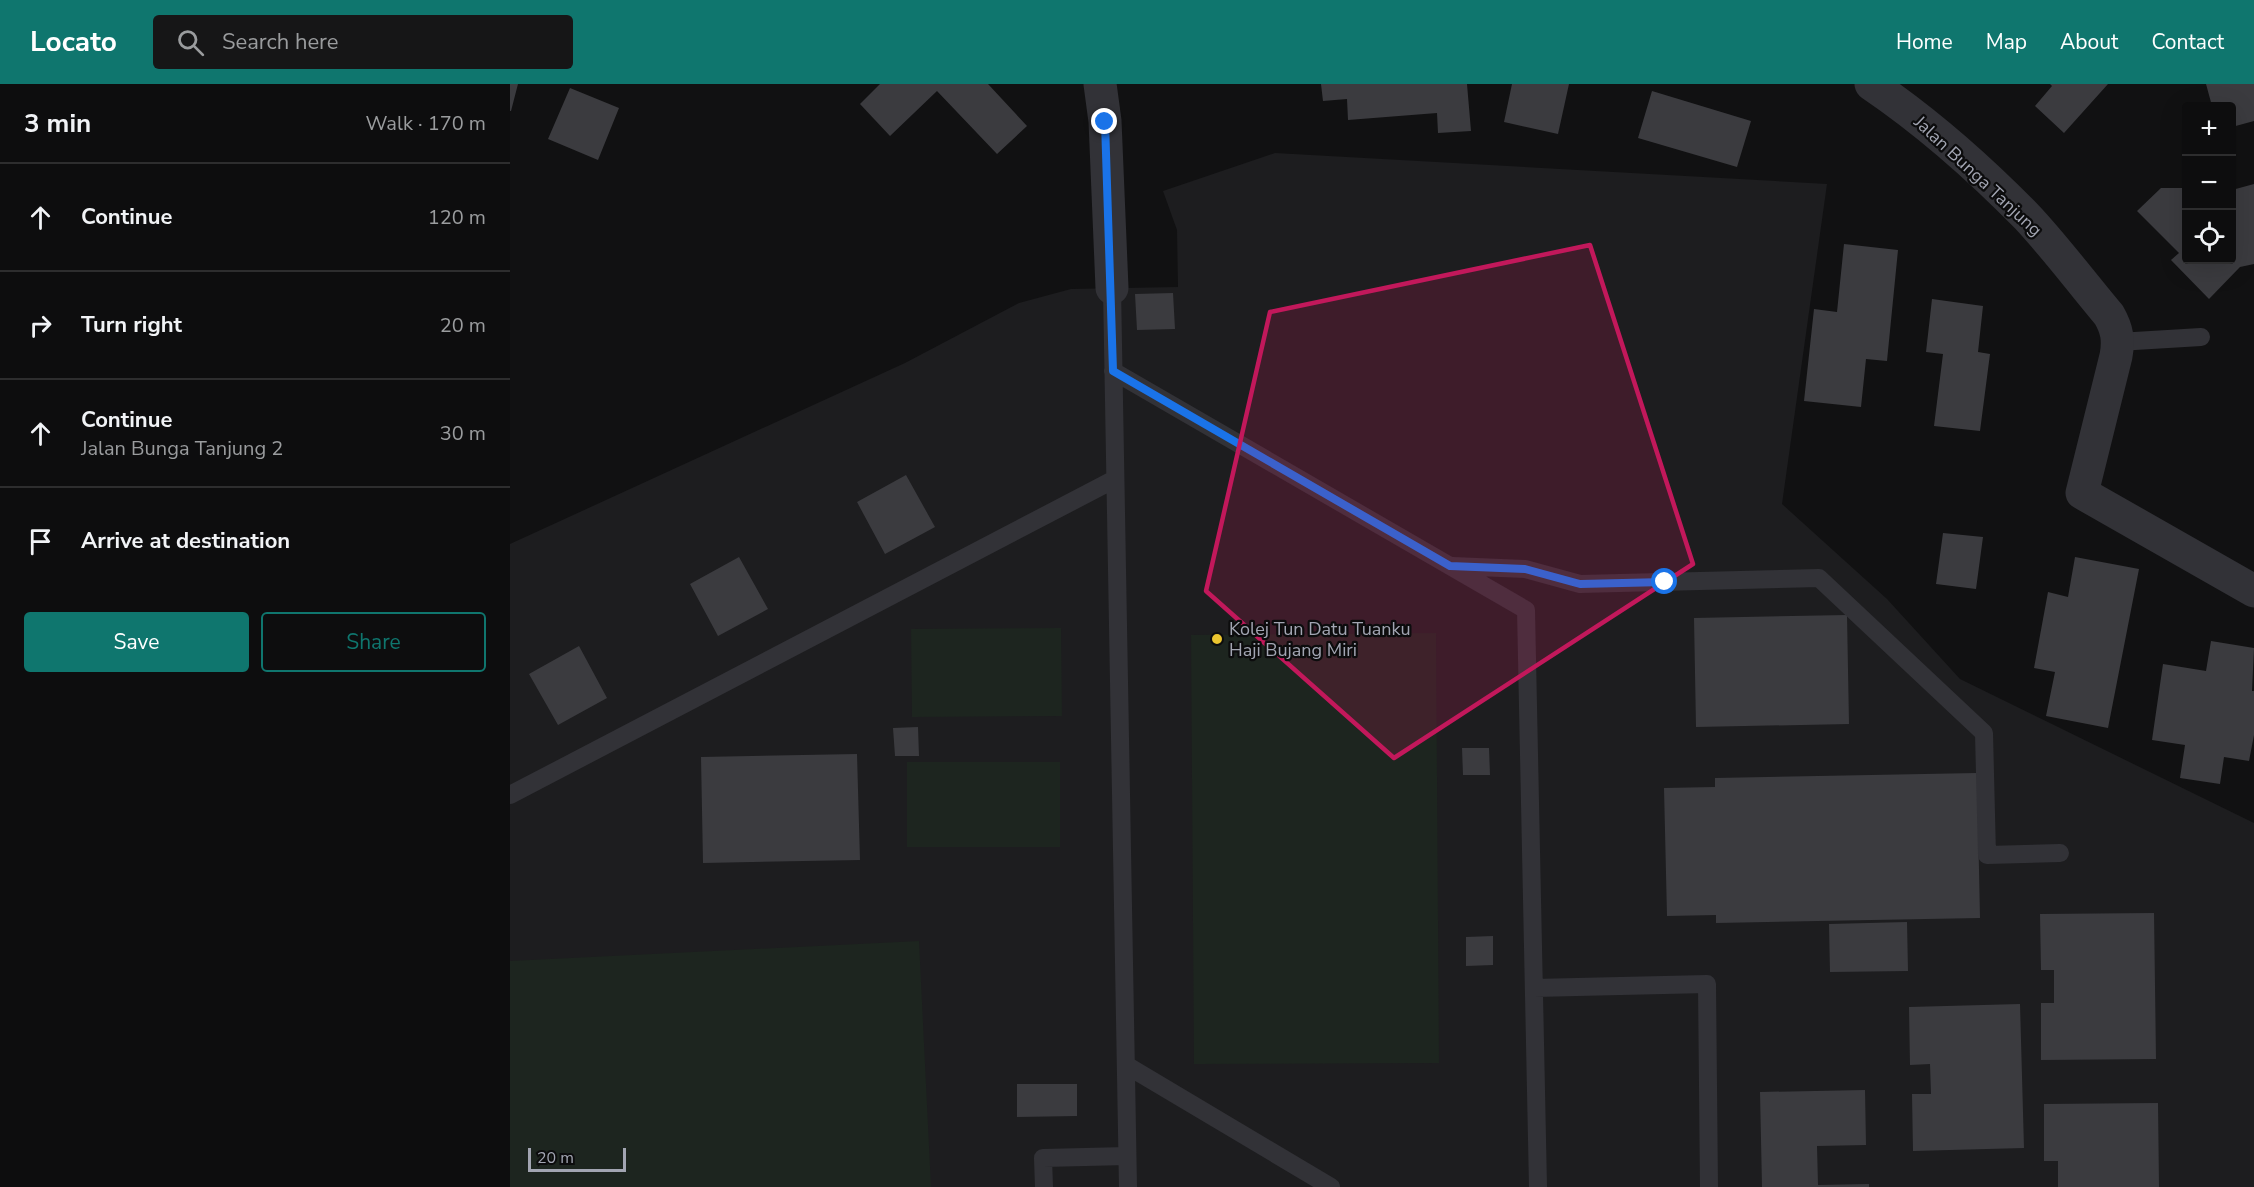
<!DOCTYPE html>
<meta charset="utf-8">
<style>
:root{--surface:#0d0d0e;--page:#161617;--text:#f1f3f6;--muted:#9a9c9e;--line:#2d2d2e;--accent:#0f766e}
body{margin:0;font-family:"Nunito Sans",sans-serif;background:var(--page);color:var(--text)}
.controls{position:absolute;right:18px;top:18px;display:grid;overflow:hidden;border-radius:6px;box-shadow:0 6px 24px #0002}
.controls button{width:54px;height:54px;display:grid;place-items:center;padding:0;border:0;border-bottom:2px solid var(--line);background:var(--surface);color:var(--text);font:30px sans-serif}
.scale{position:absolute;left:18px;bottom:15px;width:98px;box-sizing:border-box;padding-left:6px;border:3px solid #a2a5b2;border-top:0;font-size:16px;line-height:21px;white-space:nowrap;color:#a2a5b2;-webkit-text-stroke:4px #0c0c0d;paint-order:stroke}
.stop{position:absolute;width:18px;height:18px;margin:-14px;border:4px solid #1a73e8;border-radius:50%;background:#fff}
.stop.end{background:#1a73e8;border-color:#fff;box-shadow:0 2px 6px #0008}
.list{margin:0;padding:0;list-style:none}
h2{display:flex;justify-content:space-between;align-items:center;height:78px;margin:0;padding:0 24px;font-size:26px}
h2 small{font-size:20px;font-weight:400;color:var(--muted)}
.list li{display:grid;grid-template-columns:39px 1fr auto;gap:18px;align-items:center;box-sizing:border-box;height:108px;padding:0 24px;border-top:2px solid var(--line)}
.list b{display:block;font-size:22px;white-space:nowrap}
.list p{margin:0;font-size:20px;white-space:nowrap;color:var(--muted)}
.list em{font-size:20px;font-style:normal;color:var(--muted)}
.actions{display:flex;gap:12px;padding:18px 24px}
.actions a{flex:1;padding:14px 0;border:2px solid var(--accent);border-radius:6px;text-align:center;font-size:21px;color:var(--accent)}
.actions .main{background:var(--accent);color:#fff}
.icon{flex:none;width:33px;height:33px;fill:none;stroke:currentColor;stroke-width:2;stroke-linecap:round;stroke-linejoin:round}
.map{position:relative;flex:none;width:1744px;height:1103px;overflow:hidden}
header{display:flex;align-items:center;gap:36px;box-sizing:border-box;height:84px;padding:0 30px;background:var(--accent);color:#fff}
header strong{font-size:28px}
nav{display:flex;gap:33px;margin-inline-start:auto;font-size:21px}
.search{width:420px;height:54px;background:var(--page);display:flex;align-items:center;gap:15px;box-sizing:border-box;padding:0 21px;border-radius:6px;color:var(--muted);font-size:22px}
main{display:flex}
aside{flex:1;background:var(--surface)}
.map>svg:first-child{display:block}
.built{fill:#1d1d1f}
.green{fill:#1d251f}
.building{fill:#3b3b3f}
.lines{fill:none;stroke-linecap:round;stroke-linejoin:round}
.lane{stroke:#323237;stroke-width:18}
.street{stroke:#323237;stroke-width:33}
.route{stroke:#1a73e8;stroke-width:8}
.marked{fill:#c2185b;fill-opacity:0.2;stroke:#c2185b;stroke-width:4.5;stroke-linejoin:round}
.poi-dot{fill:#ebc52f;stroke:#0c0c0d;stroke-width:2}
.labels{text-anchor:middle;stroke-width:4.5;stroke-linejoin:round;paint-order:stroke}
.street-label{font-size:18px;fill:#a2a5b2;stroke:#0c0c0d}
.poi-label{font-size:18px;fill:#a2a5b2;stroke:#0c0c0d;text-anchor:start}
</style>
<header>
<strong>Locato</strong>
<div class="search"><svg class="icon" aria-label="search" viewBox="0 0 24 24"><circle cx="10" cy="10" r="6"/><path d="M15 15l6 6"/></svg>Search here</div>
<nav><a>Home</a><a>Map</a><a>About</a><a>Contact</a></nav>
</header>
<main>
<aside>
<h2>3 min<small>Walk · 170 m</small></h2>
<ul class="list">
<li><svg class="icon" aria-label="ahead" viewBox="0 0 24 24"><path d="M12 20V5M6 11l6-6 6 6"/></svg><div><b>Continue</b></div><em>120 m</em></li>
<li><svg class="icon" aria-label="right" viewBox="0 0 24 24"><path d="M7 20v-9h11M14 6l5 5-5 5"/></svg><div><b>Turn right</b></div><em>20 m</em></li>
<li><svg class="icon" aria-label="ahead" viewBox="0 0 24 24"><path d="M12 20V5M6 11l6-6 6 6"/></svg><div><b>Continue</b><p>Jalan Bunga Tanjung 2</p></div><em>30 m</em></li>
<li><svg class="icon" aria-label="arrive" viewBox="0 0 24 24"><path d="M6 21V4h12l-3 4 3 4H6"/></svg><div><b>Arrive at destination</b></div></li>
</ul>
<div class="actions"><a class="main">Save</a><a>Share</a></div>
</aside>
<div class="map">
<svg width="1744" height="1103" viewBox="0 0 1744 1103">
<rect width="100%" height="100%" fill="#111112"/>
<path class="built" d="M765 69 1317 100 1272 420 1377 515 1450 595 1744 739V1103H0V460L395 279 509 219 561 205 668 203 667 146 653 107Z"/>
<path class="green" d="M551 544 552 632 402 633 401 545Z
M926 549 929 979 684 980 681 551Z
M397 678H550V763H397Z
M409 857 421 1103H0V877Z"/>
<path class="building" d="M0 0H8L1 27H0Z
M370 0H478L517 42 487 70 427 7 380 52 350 20Z
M811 0H957L961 47 928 49 927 29 838 36 837 15 813 17Z
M1002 0H1059L1048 50 994 38Z
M1540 0H1598L1554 49 1525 22 1542 2Z
M1696 0H1744V37L1722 43V22H1702Z
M60 4 109 24 88 76 38 55Z
M1142 7 1241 37 1227 83 1128 54Z
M1744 100V180L1730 183 1699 215 1661 176 1669 169 1627 127 1651 104H1676V176H1722V106Z
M1334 160 1388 166 1377 277 1356 275 1351 323 1294 317 1304 225 1327 228Z
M663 209 665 245 627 246 625 210Z
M1422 215 1473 222 1468 268 1480 270 1470 347 1424 342 1433 270 1416 268Z
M396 391 425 443 375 470 347 418Z
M1433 449 1473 453 1466 505 1426 500Z
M229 473 258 525 208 552 180 500Z
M1565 473 1629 485 1598 644 1536 632 1545 588 1524 584 1538 508 1558 513Z
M1337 531 1339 640 1186 643 1184 534Z
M1701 557 1744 564 1742 607H1744V651L1739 677 1714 673 1710 700 1670 694 1675 661 1642 656 1653 580 1696 587Z
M69 562 97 614 48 641 19 590Z
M408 643 409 672H385L383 644Z
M952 664H979L980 691H953Z
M347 670 350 776 193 779 191 673Z
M1467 689 1470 834 1206 839V831L1157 832 1154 704 1205 703V694Z
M1644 829 1646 975 1531 976V919H1544V886H1531L1530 830Z
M1397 838 1398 887 1320 888 1319 840Z
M983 852V881L956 882V853Z
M1510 920 1514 1064 1403 1067 1402 1010H1421L1420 980 1400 981 1399 923Z
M507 1000H567V1032L507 1033Z
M1355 1006 1356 1061 1307 1062 1308 1101 1359 1100V1103H1252L1250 1008Z
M1648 1019 1649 1103H1548V1077H1534V1020Z"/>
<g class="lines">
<path class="lane" d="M602 204 618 1103
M1608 258 1691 253
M603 287 1016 526 1028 1103
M943 482 1015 485 1070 500 1309 494 1474 649 1477 771 1550 769
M0 711 605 395
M1024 904 1197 900 1199 1103
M616 981 821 1103
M534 1103 533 1074 617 1072"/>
<path class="street" d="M590 0 595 37 602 204
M1361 0C1417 38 1470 85 1517 133 1546 164 1572 199 1599 231 1607 245 1609 256 1606 272L1572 409 1744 507"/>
</g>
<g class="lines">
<path class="route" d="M595 38 603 287 940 482 1015 485 1070 500 1155 498"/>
</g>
<path class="marked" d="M1080 161 1183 480 884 674 696 507 760 228Z"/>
<circle class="poi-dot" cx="707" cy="555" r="6"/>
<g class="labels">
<g class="street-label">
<text transform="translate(1468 92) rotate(43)" y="6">Jalan Bunga Tanjung</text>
</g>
<g class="poi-label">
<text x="719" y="551">Kolej Tun Datu Tuanku<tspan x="719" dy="21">Haji Bujang Miri</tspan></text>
</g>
</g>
</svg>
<div class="controls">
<button>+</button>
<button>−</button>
<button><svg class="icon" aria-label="locate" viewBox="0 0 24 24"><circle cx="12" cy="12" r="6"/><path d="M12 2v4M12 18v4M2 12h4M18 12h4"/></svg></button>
</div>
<div class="scale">20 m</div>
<div class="stop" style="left:1155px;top:498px"></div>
<div class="stop end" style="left:595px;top:38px"></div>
</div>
</main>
